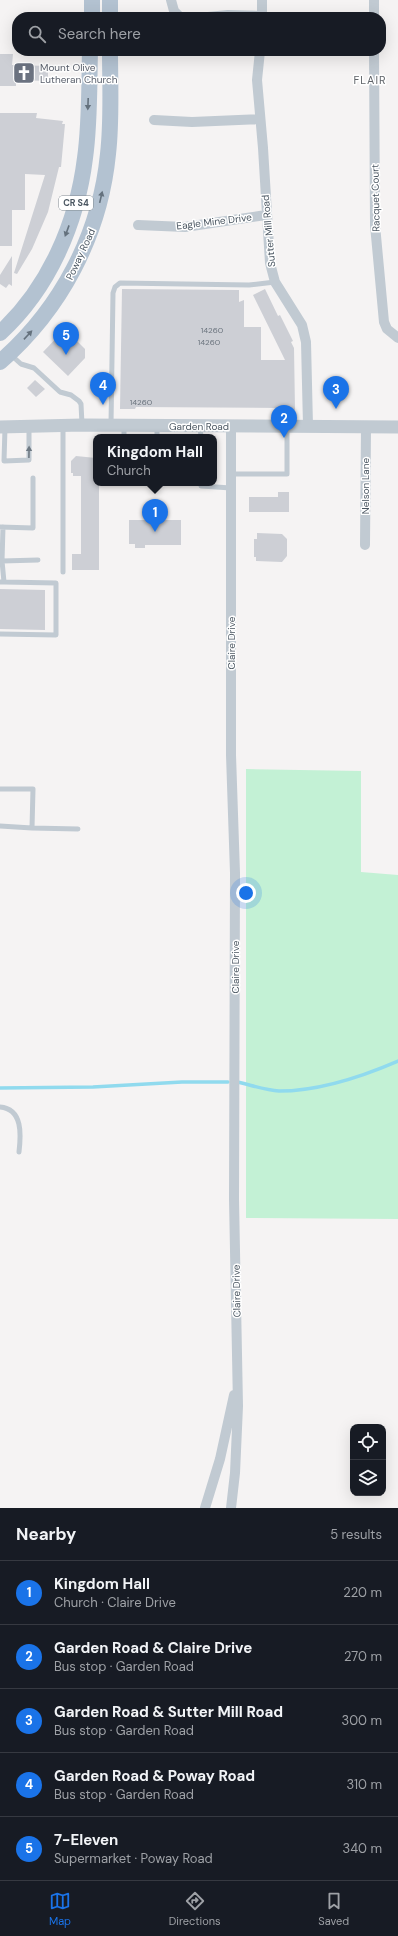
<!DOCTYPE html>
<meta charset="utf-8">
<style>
:root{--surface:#171b24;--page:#20242c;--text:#f1f3f6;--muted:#9ea1a6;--line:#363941;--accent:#1a73e8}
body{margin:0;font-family:"DM Sans",sans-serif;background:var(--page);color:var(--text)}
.controls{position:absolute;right:12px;bottom:12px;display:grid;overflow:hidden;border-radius:8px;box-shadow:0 4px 16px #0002}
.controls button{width:36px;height:36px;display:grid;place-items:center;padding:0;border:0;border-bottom:1px solid var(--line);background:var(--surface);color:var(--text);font:20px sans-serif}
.you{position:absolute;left:246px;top:893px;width:14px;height:14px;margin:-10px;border:3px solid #fff;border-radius:50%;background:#1a73e8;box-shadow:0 0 0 6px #1a73e833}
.badge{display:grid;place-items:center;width:26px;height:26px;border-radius:50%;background:var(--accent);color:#fff;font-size:13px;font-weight:700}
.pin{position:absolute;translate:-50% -33px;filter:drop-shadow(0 1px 2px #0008)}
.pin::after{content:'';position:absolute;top:21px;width:14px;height:12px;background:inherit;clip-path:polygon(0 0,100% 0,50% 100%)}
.popup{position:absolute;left:93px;top:434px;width:124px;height:52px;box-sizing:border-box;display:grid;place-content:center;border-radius:8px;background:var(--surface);filter:drop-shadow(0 1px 3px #0005);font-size:13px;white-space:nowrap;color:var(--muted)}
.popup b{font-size:15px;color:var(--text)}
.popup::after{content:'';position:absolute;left:50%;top:100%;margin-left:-8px;border:8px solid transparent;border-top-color:var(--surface)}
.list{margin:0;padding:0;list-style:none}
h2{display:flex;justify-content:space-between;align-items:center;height:52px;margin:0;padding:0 16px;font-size:17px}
h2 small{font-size:13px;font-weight:400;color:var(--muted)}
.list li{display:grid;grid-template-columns:26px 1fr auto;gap:12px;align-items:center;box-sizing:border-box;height:64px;padding:0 16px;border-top:1px solid var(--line)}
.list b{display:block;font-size:15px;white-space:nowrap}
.list p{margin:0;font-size:13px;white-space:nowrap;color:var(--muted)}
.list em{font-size:13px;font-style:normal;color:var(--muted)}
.icon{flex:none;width:22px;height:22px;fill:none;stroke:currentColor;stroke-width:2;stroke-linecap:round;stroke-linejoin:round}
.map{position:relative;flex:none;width:398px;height:1508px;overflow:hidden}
.search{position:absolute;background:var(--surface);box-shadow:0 4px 16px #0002;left:12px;right:12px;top:12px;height:44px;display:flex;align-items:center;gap:10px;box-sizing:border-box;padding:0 14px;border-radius:16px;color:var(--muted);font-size:15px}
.sheet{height:372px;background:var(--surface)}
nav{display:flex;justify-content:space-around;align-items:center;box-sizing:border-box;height:56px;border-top:1px solid var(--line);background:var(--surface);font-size:11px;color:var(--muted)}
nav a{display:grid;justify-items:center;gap:2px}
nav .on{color:var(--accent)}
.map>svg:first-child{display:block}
.green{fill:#c3f1d5}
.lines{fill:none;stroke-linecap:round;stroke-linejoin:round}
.stream{stroke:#90daee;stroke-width:3.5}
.building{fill:#cdcfd5}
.service{stroke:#c1cad2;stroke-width:5}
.minor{stroke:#c1cad2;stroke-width:10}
.tertiary{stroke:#c1cad2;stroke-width:13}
.primary{stroke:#b3c2d1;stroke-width:16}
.oneway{fill:#64717d}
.oneway2{fill:#6e7983}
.labels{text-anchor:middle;stroke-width:3;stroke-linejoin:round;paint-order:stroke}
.number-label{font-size:8px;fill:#6b747e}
.shield{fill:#fff;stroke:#808990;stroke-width:1}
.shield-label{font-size:9px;font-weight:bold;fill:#4a5661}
.worship-label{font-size:10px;fill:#5b616d;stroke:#fff;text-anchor:start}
.street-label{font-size:10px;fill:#4a5661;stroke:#fff}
.neighbourhood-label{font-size:11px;letter-spacing:1px;fill:#5f6368;stroke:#fff}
</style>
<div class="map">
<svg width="398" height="1508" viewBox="0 0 398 1508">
<rect width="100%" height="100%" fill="#f5f3f3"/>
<path class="green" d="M246 769 361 771V872L398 875V1219L246 1218Z"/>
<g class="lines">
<path class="stream" d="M237 1082C251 1085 265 1090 279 1091 320 1091 361 1077 398 1061
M0 1088 93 1087 182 1082H228"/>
</g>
<path class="building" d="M0 54H13L12 65 48 66V81L16 80V86H0Z
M0 113H37L36 118 63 121 62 124H65L61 167H59L48 212 32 249 17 274 14 273 45 175 25 174V210H12V246H0Z
M12 256V286L9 284 6 288 0 284V275Z
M122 289 239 290V302L244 300V327H261V360H285L253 295 265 289 278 316 280 315 293 341 291 342 294 348 295 410H282V408L136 407 135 409H120Z
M65 329 85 349V358L68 376 43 352Z
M35 380 45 389 36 397 27 388Z
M76 456 96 458V483H99V570H72V554H81V476H73V473H71V461Z
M278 492H289V512H249V497H278Z
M129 520H181V545H145V548H135V544H129Z
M257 533 282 534 287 539V556L282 562 256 561V557H254V539H257Z
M0 589 45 590V630L0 629Z"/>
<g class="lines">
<path class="service" d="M11 355 21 364 34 368 60 392 71 395 79 401 81 404 82 424
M111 424 113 293 115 287 120 283 249 285 275 282
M157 426V437
M200 426 201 437
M63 427V572
M5 428 4 461 29 460V428
M124 437V426
M231 474H287V427
M201 483V486L231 488
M0 527 33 528V478
M3 527 2 561 38 560
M0 582H4L2 561
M0 634 56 635V583L4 582
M0 789H33L32 828 0 826
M32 828 78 829
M0 1107C23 1109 21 1135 19 1152"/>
<path class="minor" d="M171 0 174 11 180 17
M262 0V17
M208 17 228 15 262 16
M374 17V0
M260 51 257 80 263 148 270 263 275 282 302 325 306 342 308 426
M374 51 375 225 384 322 387 329 398 338
M154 120 192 122 259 119
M138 225 185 227 266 215
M231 426V755L235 873 234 1199 238 1406 235 1473 231 1508
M365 545 366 427
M205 1508 220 1459 234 1395"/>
<path class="tertiary" d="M0 427 82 425 398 427"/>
<path class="primary" d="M110 0V17
M92 17V0
M0 333C49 288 77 223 85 158 90 123 89 86 90 51
M0 362C61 309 100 235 108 154 112 120 110 85 110 51"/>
</g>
<defs><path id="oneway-solid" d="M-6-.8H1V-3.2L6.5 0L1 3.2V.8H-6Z"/></defs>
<g class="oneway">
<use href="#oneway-solid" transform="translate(88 104) rotate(92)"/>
<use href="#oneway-solid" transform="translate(101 197) rotate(-77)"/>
<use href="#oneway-solid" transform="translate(67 231) rotate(110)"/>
<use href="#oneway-solid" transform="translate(28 335) rotate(-47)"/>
</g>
<use class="oneway2" href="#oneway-solid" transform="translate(29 452) rotate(-89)"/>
<defs>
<g id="church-square" transform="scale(1.15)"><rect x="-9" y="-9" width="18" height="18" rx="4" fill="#6b7280" stroke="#fff"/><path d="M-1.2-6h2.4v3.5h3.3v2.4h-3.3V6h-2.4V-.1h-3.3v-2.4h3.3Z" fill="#fff"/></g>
</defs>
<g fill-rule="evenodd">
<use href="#church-square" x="24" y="73"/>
</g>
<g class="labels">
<g class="number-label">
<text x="212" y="333">14260</text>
<text x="209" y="345">14260</text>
<text x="141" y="405">14260</text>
</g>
<rect class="shield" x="59" y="196" width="34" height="14" rx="3"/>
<g class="shield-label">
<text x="76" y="206">CR S4</text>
</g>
<g class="worship-label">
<text x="40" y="71">Mount Olive<tspan x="40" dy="12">Lutheran Church</tspan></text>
</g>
<g class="street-label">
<text transform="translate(375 198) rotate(-91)" y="4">Racquet Court</text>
<text transform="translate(214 221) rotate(-7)" y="4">Eagle Mine Drive</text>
<text transform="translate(268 231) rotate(-95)" y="4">Sutter Mill Road</text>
<text transform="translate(80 254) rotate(-65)" y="4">Poway Road</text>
<text x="199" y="430">Garden Road</text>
<text transform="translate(365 486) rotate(-90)" y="4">Nelson Lane</text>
<text transform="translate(231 643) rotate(-90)" y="4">Claire Drive</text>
<text transform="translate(235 967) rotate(-90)" y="4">Claire Drive</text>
<text transform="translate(236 1291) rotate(-91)" y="4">Claire Drive</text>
</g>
<g class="neighbourhood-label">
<text x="370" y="84">FLAIR</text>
</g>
</g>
</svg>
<div class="controls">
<button><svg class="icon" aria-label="locate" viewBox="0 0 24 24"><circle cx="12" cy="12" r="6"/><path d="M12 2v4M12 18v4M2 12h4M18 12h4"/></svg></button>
<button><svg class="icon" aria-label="layers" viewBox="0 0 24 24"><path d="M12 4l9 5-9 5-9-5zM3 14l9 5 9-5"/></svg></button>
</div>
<div class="you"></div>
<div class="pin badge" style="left:155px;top:532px">1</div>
<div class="popup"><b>Kingdom Hall</b>Church</div>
<div class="pin badge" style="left:284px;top:438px">2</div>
<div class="pin badge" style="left:336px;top:409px">3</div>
<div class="pin badge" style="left:103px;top:405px">4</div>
<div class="pin badge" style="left:66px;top:355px">5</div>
<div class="search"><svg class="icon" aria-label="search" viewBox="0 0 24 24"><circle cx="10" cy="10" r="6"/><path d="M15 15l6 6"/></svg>Search here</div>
</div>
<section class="sheet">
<h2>Nearby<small>5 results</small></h2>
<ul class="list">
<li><span class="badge">1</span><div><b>Kingdom Hall</b><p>Church · Claire Drive</p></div><em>220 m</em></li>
<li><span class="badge">2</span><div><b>Garden Road &amp; Claire Drive</b><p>Bus stop · Garden Road</p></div><em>270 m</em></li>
<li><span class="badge">3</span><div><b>Garden Road &amp; Sutter Mill Road</b><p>Bus stop · Garden Road</p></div><em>300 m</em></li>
<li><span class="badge">4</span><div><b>Garden Road &amp; Poway Road</b><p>Bus stop · Garden Road</p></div><em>310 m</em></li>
<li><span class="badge">5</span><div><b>7-Eleven</b><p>Supermarket · Poway Road</p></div><em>340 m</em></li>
</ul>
</section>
<nav>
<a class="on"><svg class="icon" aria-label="map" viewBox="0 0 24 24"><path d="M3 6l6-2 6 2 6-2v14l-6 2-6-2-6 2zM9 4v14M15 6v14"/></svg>Map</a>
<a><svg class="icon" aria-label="directions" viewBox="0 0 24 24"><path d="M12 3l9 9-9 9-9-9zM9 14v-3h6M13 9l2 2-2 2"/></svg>Directions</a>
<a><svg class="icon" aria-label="saved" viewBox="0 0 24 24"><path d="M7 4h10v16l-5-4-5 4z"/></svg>Saved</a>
</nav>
